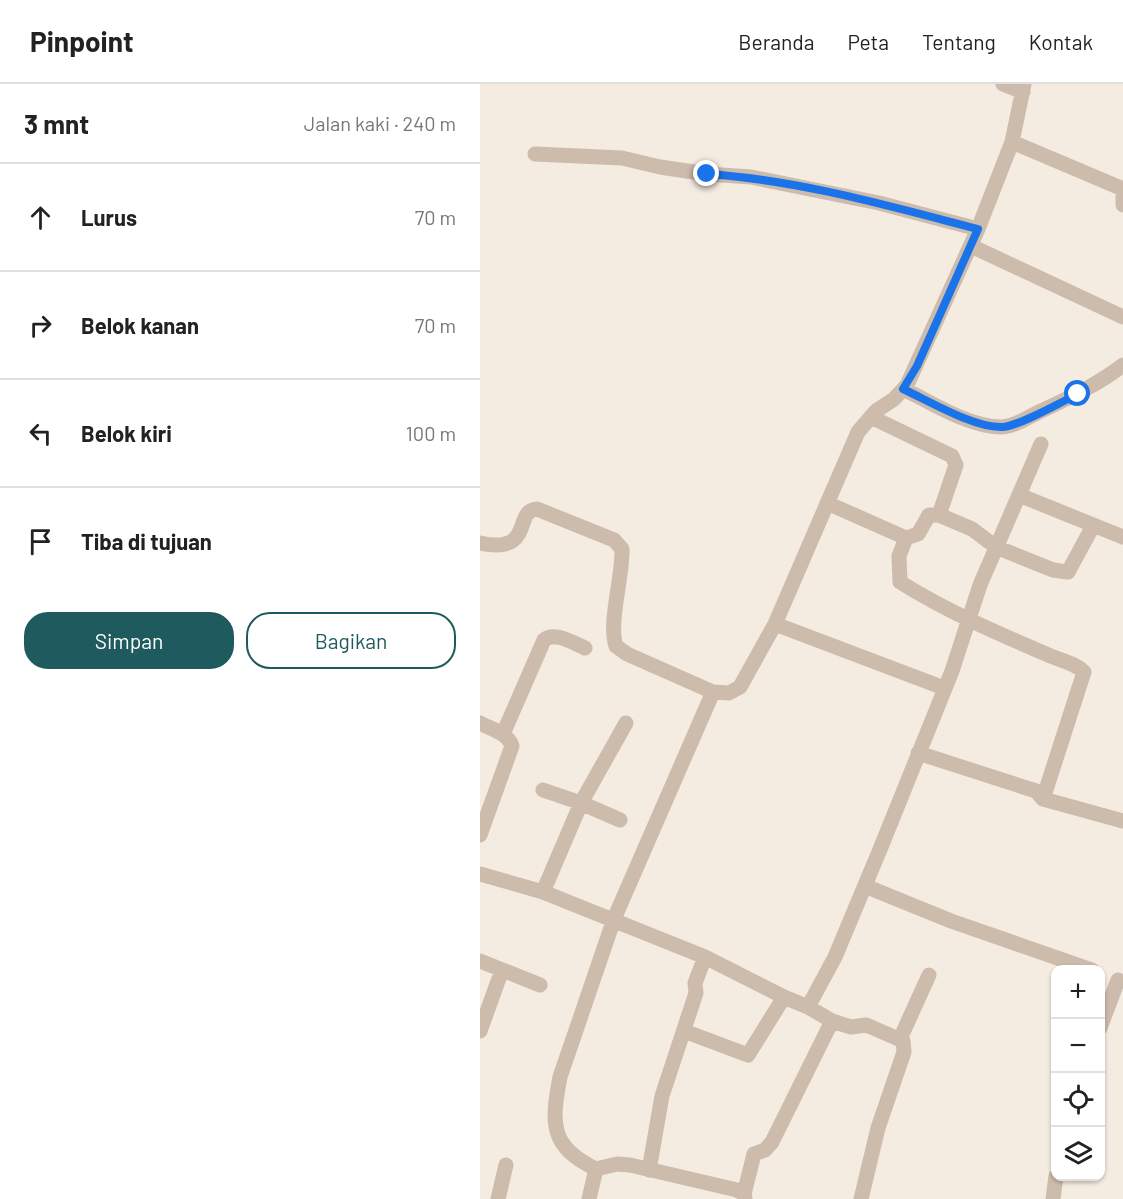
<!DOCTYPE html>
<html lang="id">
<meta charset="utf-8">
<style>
:root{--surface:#fff;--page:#f2f2f2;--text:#222;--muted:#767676;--line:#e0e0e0;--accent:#1f5a5e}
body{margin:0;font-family:Barlow,sans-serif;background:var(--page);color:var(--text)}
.controls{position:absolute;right:18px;bottom:18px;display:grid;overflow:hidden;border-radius:12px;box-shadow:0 2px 4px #0004}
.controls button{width:54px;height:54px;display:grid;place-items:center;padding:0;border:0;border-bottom:2px solid var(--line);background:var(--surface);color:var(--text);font:30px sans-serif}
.stop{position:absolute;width:18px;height:18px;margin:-14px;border:4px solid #1a73e8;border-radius:50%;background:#fff}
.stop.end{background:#1a73e8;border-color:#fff;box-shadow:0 2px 6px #0008}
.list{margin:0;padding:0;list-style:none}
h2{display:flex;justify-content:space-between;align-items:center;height:78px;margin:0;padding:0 24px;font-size:26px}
h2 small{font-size:20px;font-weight:400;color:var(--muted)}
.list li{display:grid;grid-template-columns:39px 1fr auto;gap:18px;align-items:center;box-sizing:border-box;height:108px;padding:0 24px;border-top:2px solid var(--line)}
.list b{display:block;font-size:22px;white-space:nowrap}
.list em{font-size:20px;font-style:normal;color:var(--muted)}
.actions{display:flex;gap:12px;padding:18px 24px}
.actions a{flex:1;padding:14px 0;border:2px solid var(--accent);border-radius:24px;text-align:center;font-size:21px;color:var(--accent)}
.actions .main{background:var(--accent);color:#fff}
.icon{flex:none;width:33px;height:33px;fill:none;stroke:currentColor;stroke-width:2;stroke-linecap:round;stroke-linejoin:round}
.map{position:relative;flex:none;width:643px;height:1115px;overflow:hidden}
header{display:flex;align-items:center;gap:36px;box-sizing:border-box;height:84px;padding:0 30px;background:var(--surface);border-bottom:2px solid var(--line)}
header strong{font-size:28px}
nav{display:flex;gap:33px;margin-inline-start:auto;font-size:21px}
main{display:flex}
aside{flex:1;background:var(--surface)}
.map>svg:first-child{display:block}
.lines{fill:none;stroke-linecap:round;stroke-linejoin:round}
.minor{stroke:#cdbbac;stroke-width:15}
.route{stroke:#1a73e8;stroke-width:8}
</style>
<header>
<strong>Pinpoint</strong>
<nav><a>Beranda</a><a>Peta</a><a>Tentang</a><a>Kontak</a></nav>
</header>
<main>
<aside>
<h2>3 mnt<small>Jalan kaki · 240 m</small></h2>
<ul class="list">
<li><svg class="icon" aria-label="ahead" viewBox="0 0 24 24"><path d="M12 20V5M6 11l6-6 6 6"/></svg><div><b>Lurus</b></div><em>70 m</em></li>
<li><svg class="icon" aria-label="right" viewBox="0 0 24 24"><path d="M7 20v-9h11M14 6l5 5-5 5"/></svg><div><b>Belok kanan</b></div><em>70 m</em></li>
<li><svg class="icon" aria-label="left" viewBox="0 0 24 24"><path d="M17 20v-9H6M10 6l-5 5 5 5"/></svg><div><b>Belok kiri</b></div><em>100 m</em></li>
<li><svg class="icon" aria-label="arrive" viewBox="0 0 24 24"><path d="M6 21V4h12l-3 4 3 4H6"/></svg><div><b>Tiba di tujuan</b></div></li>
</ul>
<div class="actions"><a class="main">Simpan</a><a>Bagikan</a></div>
</aside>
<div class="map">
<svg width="643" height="1115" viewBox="0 0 643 1115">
<rect width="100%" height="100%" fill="#f4ebe1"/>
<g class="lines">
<path class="minor" d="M523 0 543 8
M532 58 643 105
M55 70 142 74 180 83 227 90 271 93 399 119 498 145
M643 111V121
M491 162 643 233
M424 305C451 319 490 343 521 343 533 343 545 335 555 330 586 315 616 302 643 281
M539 411 643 453
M347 419 426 454 438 450 449 431H459L476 381 472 372 391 333
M459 431 492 445 516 463 573 486 588 488 613 442
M426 454 419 472 420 498C466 527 517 549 566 570 578 576 594 578 604 588L563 715
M0 459C55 471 33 426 57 425L134 456 142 465C143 492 128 539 136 562L147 570 233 608
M295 540 464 604
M0 639C11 645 28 649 32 662L0 751
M23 650 64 556C75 547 93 559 105 564
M438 669 556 707 563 715 643 737
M63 706 101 719 140 736
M0 790 63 808 225 873 304 913 328 923 352 937 371 943 386 941 391 943 423 957 424 968 398 1044 381 1115
M385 802 471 837 612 886
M63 808 101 719 146 639
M0 877 60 901
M328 923 355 873 401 763 472 587 500 501 561 360
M620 944 638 896
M0 947 22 886
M204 947 268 971 304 913
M420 955 449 891
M169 1086 182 1012 216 909 215 899 225 873
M264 1110 257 1106 150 1081 137 1080 116 1085C70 1063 71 1040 80 993L134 835 233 608 249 609 260 603 295 540 378 348 396 327 414 315 427 301 498 145 532 58 544 0
M18 1115 26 1081
M109 1115 116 1085
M265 1115 264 1110 274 1070 285 1066 292 1058 352 937
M573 1115 576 1092"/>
</g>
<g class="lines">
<path class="route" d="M227 90C319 96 409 122 498 145L437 282 423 305C449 317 494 344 522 343 540 342 581 318 598 310"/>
</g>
</svg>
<div class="controls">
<button>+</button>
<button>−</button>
<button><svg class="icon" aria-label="locate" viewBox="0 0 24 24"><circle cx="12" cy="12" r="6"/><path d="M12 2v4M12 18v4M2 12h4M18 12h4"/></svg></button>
<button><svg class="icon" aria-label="layers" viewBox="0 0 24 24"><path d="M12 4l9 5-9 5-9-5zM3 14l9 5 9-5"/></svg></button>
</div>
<div class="stop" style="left:598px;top:310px"></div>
<div class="stop end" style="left:227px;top:90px"></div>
</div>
</main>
